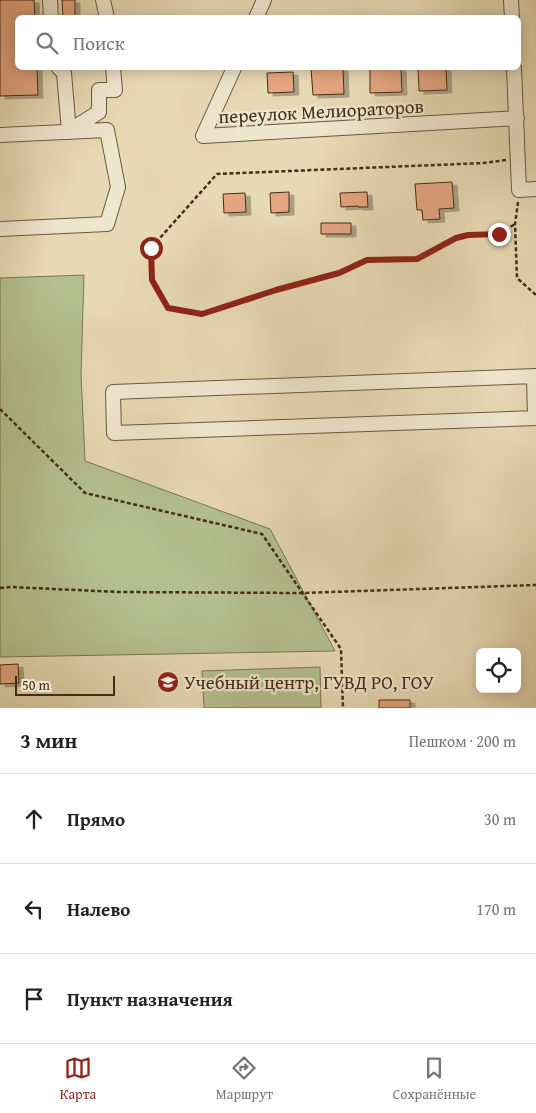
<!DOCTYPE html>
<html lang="ru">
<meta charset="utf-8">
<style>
:root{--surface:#fff;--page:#f2f2f2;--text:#222;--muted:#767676;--line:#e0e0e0;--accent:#8f2418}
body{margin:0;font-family:"Gentium Book Plus",serif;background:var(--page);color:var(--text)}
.controls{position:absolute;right:15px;bottom:15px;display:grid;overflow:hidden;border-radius:8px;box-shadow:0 2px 12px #0003}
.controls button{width:45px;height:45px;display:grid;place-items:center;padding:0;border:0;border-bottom:1px solid var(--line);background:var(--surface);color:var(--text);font:25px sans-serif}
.scale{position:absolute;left:15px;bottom:12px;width:100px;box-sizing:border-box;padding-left:5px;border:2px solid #412e16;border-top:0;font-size:14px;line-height:18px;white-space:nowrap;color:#412e16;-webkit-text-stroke:4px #efe6ce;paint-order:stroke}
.stop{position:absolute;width:15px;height:15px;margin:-11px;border:4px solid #8f2418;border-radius:50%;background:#fff}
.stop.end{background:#8f2418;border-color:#fff;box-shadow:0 1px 5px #0008}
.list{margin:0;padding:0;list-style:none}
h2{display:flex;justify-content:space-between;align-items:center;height:65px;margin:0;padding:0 20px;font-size:21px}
h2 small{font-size:16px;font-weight:400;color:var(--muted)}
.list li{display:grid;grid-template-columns:32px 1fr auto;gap:15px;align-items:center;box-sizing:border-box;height:90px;padding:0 20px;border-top:1px solid var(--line)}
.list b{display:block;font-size:19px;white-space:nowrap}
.list em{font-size:16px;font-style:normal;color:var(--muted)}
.icon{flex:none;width:28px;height:28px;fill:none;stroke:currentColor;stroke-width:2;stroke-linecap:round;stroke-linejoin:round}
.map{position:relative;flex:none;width:536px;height:708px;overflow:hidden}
.search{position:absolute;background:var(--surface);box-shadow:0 2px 12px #0003;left:15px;right:15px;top:15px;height:55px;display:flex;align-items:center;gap:12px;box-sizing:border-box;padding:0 18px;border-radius:8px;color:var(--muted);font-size:19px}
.sheet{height:335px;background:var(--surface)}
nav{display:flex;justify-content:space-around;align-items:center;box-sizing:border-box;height:70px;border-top:1px solid var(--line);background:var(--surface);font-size:14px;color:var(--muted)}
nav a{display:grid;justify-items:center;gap:2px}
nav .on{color:var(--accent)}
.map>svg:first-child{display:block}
.green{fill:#b4bf8e;stroke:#7a7652}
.building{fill:#e4a580;stroke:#412e16;filter:url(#shadow)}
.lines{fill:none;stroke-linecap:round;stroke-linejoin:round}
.minor-casing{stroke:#6a593e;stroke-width:16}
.path{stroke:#412e16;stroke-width:2.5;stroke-dasharray:4 2.5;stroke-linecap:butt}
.minor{stroke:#efe6ce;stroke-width:14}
.route{stroke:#8f2418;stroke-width:6}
.labels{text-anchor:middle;stroke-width:4.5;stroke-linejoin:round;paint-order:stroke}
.street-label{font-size:19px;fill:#412e16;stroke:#efe6ce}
.poi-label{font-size:19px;fill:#412e16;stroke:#efe6ce;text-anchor:start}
</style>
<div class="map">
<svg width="536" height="708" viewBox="0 0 536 708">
<defs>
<filter id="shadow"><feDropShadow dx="5" dy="3" stdDeviation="0" flood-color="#0004"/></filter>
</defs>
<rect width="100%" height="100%" fill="#e7d9b4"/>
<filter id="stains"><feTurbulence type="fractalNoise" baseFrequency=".004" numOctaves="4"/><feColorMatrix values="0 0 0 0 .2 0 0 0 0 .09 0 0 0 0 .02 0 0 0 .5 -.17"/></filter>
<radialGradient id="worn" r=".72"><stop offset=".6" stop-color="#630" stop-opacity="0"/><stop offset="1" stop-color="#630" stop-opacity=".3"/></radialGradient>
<path class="green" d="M84 275 81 374 85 461 270 529 335 651 0 657V278Z
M320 667 321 708H204L202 671Z"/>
<path class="building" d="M0 0H34L35 18H18V68H37L38 95 0 96Z
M62 0H75V18H63Z
M311 68H343L344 94 313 95Z
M370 68H401L402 92 370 93Z
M418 68H446L447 90 419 91Z
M293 72 294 92 268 93 267 73Z
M452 182 454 208 439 209 440 219 423 220 422 210H417L415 184Z
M289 192V212L271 213 270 193Z
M367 192 368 207H358V206L341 207 340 193Z
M245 193 246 212 224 213 223 194Z
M321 223H351V234H321Z
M18 664 19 683 0 684V665Z
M379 700H410V708H379Z"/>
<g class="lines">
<g class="minor-casing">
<path id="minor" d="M50 0 51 18
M103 0 107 18
M511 0 512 18
M256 18 264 0
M59 68 64 73 69 132
M234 68 203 136 517 118
M514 68 519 190 536 189
M69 131 99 112V90H115L113 68
M0 135 107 130 118 187 107 224 0 229
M534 376 535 418
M536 376 113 392 114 433 536 418"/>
</g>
<path class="path" d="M506 160 484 163 217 174 151 248 152 279 168 308 202 314 276 290 339 273 367 260 417 259 456 238 467 235 499 234 515 224
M518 202 515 224 517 278 536 295
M0 409 85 493 262 534 341 649 343 708
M0 588 11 587 119 592 302 593 536 585"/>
<use href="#minor" class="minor"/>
</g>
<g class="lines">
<path class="route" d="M151 248 152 280 168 308 202 314 276 290 339 273 367 260 417 259 456 238 468 235 499 234"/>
</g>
<defs>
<g id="university-disc" transform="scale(1.125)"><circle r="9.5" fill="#8f2418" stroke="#efe6ce"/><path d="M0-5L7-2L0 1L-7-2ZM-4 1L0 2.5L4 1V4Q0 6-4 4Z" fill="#fff"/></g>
</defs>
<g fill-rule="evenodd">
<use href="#university-disc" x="168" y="682"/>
</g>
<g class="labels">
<g class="street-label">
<text transform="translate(321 111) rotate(-3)" y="7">переулок Мелиораторов</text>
</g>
<g class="poi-label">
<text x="184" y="689">Учебный центр, ГУВД РО, ГОУ</text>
</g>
</g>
<rect width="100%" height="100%" filter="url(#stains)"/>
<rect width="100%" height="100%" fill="url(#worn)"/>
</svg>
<div class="controls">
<button><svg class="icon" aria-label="locate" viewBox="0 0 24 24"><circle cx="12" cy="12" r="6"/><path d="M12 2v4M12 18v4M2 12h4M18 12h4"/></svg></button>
</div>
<div class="scale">50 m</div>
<div class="stop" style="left:151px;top:248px"></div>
<div class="stop end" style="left:499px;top:234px"></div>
<div class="search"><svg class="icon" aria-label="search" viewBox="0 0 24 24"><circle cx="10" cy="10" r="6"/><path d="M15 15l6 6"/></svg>Поиск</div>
</div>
<section class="sheet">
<h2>3 мин<small>Пешком · 200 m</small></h2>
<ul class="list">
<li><svg class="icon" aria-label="ahead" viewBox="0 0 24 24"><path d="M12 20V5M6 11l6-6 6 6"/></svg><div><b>Прямо</b></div><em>30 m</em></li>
<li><svg class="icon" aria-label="left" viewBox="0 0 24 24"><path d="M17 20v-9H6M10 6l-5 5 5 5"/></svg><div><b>Налево</b></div><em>170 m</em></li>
<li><svg class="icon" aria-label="arrive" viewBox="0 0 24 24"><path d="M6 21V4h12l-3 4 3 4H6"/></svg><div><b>Пункт назначения</b></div></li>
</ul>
</section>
<nav>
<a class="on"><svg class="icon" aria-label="map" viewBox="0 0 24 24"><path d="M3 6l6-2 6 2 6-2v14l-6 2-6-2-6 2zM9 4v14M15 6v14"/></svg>Карта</a>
<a><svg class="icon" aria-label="directions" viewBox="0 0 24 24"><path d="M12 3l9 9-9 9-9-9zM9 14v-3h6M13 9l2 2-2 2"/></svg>Маршрут</a>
<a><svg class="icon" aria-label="saved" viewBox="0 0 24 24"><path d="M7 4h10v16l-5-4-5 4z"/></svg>Сохранённые</a>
</nav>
